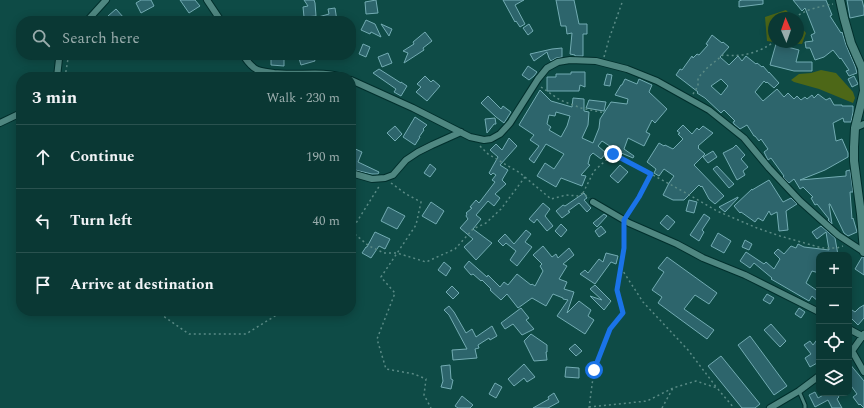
<!DOCTYPE html>
<meta charset="utf-8">
<style>
:root{--surface:#0a3834;--page:#133f3c;--text:#f1f3f6;--muted:#99acac;--line:#2a524f}
body{margin:0;font-family:Spectral,serif;background:var(--page);color:var(--text)}
.controls{position:absolute;right:12px;bottom:12px;display:grid;overflow:hidden;border-radius:8px;box-shadow:0 2px 10px #0003}
.controls button{width:36px;height:36px;display:grid;place-items:center;padding:0;border:0;border-bottom:1px solid var(--line);background:var(--surface);color:var(--text);font:20px sans-serif}
.compass{position:absolute;left:768px;top:12px;width:36px;height:36px;border-radius:50%;background:var(--surface);box-shadow:0 2px 10px #0003;rotate:358deg}
.stop{position:absolute;width:12px;height:12px;margin:-9px;border:3px solid #1a73e8;border-radius:50%;background:#fff}
.stop.end{background:#1a73e8;border-color:#fff;box-shadow:0 1px 4px #0008}
.list{margin:0;padding:0;list-style:none}
h2{display:flex;justify-content:space-between;align-items:center;height:52px;margin:0;padding:0 16px;font-size:17px}
h2 small{font-size:13px;font-weight:400;color:var(--muted)}
.list li{display:grid;grid-template-columns:26px 1fr auto;gap:12px;align-items:center;box-sizing:border-box;height:64px;padding:0 16px;border-top:1px solid var(--line)}
.list b{display:block;font-size:15px;white-space:nowrap}
.list em{font-size:13px;font-style:normal;color:var(--muted)}
.icon{flex:none;width:22px;height:22px;fill:none;stroke:currentColor;stroke-width:2;stroke-linecap:round;stroke-linejoin:round}
.map{position:relative;flex:none;width:864px;height:408px;overflow:hidden}
.search{position:absolute;background:var(--surface);box-shadow:0 2px 10px #0003;left:16px;top:16px;width:340px;height:44px;display:flex;align-items:center;gap:10px;box-sizing:border-box;padding:0 14px;border-radius:16px;color:var(--muted);font-size:15px}
.panel{position:absolute;background:var(--surface);box-shadow:0 2px 10px #0003;left:16px;top:72px;width:340px;height:244px;border-radius:16px}
.map>svg:first-child{display:block}
.green{fill:#4d6717}
.building{fill:#2d656c;stroke:#73acb3;fill-rule:evenodd}
.lines{fill:none;stroke-linecap:round;stroke-linejoin:round}
.service-casing{stroke:#002f2c;stroke-width:5}
.minor-casing{stroke:#002f2c;stroke-width:8}
.tertiary-casing{stroke:#002f2c;stroke-width:10}
.path{stroke:#5a8b86;stroke-width:1.5;stroke-dasharray:2 3;stroke-linecap:butt}
.service{stroke:#4f8781;stroke-width:3}
.minor{stroke:#4f8781;stroke-width:6}
.tertiary{stroke:#4f8781;stroke-width:8}
.route{stroke:#1a73e8;stroke-width:5}
</style>
<div class="map">
<svg width="864" height="408" viewBox="0 0 864 408">
<rect width="100%" height="100%" fill="#0e4b46"/>
<path class="green" d="M786 10 793 18H774V42L767 41 765 17Z
M798 24 806 33 802 44 780 42H798Z
M821 70 836 73 853 92 855 98 853 103 819 89 794 82 791 80 799 74 811 73Z"/>
<path class="building" d="M141 0H151L154 6 141 13 136 3Z
M180 0H195L200 6 189 13Z
M304 0H314L315 3 316 16 304 17 303 7 308 6Z
M376 0 378 13 366 14 365 2Z
M503 0H524L515 5 525 24 520 27 516 21 515 22Z
M556 0H574L579 24H587V34H583V56H575V55L570 54 572 33 567 34 566 26H561Z
M742 0H763V4L739 7V1Z
M793 0H826L832 15 830 16 841 33 842 32 846 45 855 66 857 73 849 76 846 71 849 70 841 58 840 59 833 50 824 57 815 60 810 48H806L805 42 813 41 811 35 815 33 805 8 802 11Z
M847 0H862L864 8V15L850 18Z
M335 8 337 21H311V19L329 14 328 9Z
M116 9 124 18 120 21H113L108 16Z
M366 20 375 24 381 37 371 32 370 34 361 30Z
M381 24 392 29 389 36Z
M529 24 533 31 528 35 523 28Z
M425 32 432 41 423 48 424 50 404 63 408 53 403 51 414 44 413 42Z
M712 35 722 43 723 42 729 47 720 57 729 65 738 56 742 61 746 56 756 64 757 63 762 67 763 66 769 73V72L779 83 774 88 767 82 766 83 764 81 755 92 763 101 777 89 784 97 788 93 794 99 797 96 801 100 805 97 807 99 812 95 814 98 818 94 826 100 830 98 834 105H842V106H853V112L851 122H844L843 118 833 123 836 141 842 139 848 153V157L825 170 800 180 846 176V171L850 170 853 192H850L852 219 853 218 857 232 848 236 844 233 830 204H829L832 224 828 220 829 219 817 204 815 205 811 198 813 197 803 187 800 189 794 179 789 183 783 177 784 176 771 158 768 160 764 152 768 149 761 139 759 141 755 136H754L747 125 740 129 734 124 733 122 735 121 724 110 721 113 705 98 697 93 698 92 676 75 680 69 682 70 692 56 693 58 697 54 699 55 708 45 706 44ZM721 79 728 86 721 95 711 86Z
M363 44 370 47 366 57 359 54Z
M776 44 799 50 796 62H812V71H794L770 65Z
M562 48V57L556 58 551 61 549 58 547 52 534 61 530 54 552 49Z
M388 53 392 63 382 67 378 57Z
M298 55H313L315 61 301 65Z
M271 57H284V66L271 65Z
M528 66 537 72 534 76 529 80 522 75Z
M379 69 401 83V82L407 86 401 96 394 92 396 89 373 73Z
M571 72H585V87L580 85 579 91H547V77H556V74H571Z
M607 74 612 75 610 86 604 85Z
M425 76 431 82 433 80 440 86 427 101 416 92 421 87 417 84Z
M854 76 858 84 852 87 848 79Z
M625 79 637 84 639 79 652 85 649 92 667 109 655 123 652 120 646 132 650 134 644 146 628 138 624 149 634 156 633 158 619 152 602 141 598 146 606 153 601 159 593 153 590 156 588 164 590 165 581 175 586 176 582 186 561 178 556 187 537 176 545 163 554 169 564 154 546 144 534 163 529 159 539 146 530 140 534 135 519 125 540 90 551 101 572 107 573 98 584 99V111L589 112 588 125 582 138 593 143 599 128 600 119 611 102 627 104 628 99 615 95 621 85H622ZM556 112 570 116 567 126 561 137 549 130 551 127 547 124 549 115 555 116Z
M488 96 501 109 503 106 511 112 504 123 496 117 481 103Z
M589 100 606 102 604 111 586 108Z
M415 117 427 125 423 129 424 130 419 137H420L415 145 403 137Z
M495 118 496 124H494L487 133 485 119Z
M683 125 692 134 697 128 699 130 703 126 713 133 698 146 699 147 698 148 705 154 694 165 724 196 715 204 709 199 702 186 701 187 699 185 684 200H673L663 195 669 183 674 176 664 169 659 176 654 173 656 169 647 162 659 143 664 146 665 145 673 149 683 139 678 134 680 133 677 131Z
M395 126 402 134 395 141 387 133Z
M509 138 517 146 500 165 508 170 502 180 506 184 495 194 500 198 494 206 488 201 476 215 481 219 473 229 492 243 476 260 464 247 473 239 460 228 468 219 466 216 467 214 466 213 472 208 470 207 476 200 479 203 495 182 492 180 496 175 493 173 491 175 489 173 498 157 490 150 496 144 502 150Z
M736 145 745 155 741 159 748 167 743 171 745 175 737 180 723 153 733 148Z
M351 147 362 152 358 162 379 172 378 174H372L351 169Z
M713 151 717 157 708 163 703 157Z
M430 164 436 169 430 177 424 173Z
M620 165 628 172 618 183 610 176Z
M717 166 734 184 729 188 713 169Z
M769 180 783 202 791 198 797 204 786 211 788 230 779 231 777 212 771 215 769 211 763 221 758 218 755 222 741 212 740 213 734 206 752 189V190Z
M584 193 587 198 584 200 591 208 587 212 579 203 568 211 570 212 562 218 556 211 563 205 565 206Z
M738 197V198L725 212 719 207Z
M689 200 697 202 694 213 686 211Z
M431 202 444 211 436 224 422 216Z
M543 203 550 209 545 216 553 226 547 231 537 219 534 223 529 219Z
M388 207 405 216 397 229 381 221Z
M604 214 607 216 597 227 593 223Z
M704 214 710 218 702 230 704 232 699 241 690 235Z
M667 215 675 222 668 230 660 223Z
M561 224 567 230 561 237 555 231Z
M601 226 606 232 599 237 595 231Z
M821 226 835 238 838 255H819V273L812 271 806 283 819 292V302L812 296 809 301 771 279 772 278 754 263 750 268 740 261 746 252 764 264 766 262 774 269 780 259 774 253 778 249 784 254 791 246 796 248 798 244 804 247 829 250 826 232 817 239 812 232Z
M526 230 531 234 525 242 532 247 517 266 510 260 516 251 506 243 503 246 498 241 505 234 514 244Z
M375 232 390 239 385 249 379 246 371 258 362 253 366 247H367Z
M718 233 731 241 724 253 711 246Z
M745 240 752 244 749 250 742 247Z
M543 246 552 257 556 254 558 258 569 248 574 255 563 264 567 266 559 279 567 282 564 289 574 292 567 313 579 301 591 310 588 316 594 320 585 334 557 316 568 300 563 299V298L553 294 546 306 532 298 518 308 507 294 501 300 490 290 491 289 482 280 481 281 473 274 471 275 464 267 469 261 487 277 488 275 500 287 504 282 508 285 517 274 531 285 532 284 535 286 543 271 540 266 542 264 533 255Z
M606 253 618 256 616 264 611 262 595 284 580 274 585 270 588 273 599 259 603 262Z
M667 257 717 293 709 304 695 295 684 309 714 330 707 339 658 303 662 297 652 290 664 272 658 268Z
M862 257H864V275L855 269Z
M444 262 451 268 446 276 438 270Z
M595 285 611 301 604 310 590 296 602 300 590 289Z
M452 286 459 293 453 299 446 292Z
M767 294 774 298 770 304 763 300Z
M864 305V318L858 325 849 316V308L855 312 859 308Z
M449 306 454 312 466 333 472 329 476 337 492 326 497 336 490 340 489 338 478 345 479 348 475 349 477 358 453 360 452 350 467 349 449 315 444 310Z
M521 308 529 318 526 320 534 329 522 335 513 324 505 329 501 323Z
M799 308 805 312 801 318 795 314Z
M771 324 786 341 780 347 764 330Z
M531 334 547 345V352H546L547 360 534 361 524 341Z
M750 336 787 386 774 395 738 345Z
M819 337V362L810 367 805 358 811 354 804 345 810 341 813 345Z
M575 344 582 351 576 356 569 349Z
M721 356 760 404 755 408H742L708 366Z
M849 363 864 381V408L860 404 859 405 853 397 857 394 849 383Z
M524 364 535 377 527 382 524 378 514 386 508 379Z
M450 365 451 379 453 380 451 389 441 387 443 381 441 366Z
M566 367 579 368V378L565 377Z
M495 383 502 387 496 398 489 394Z
M815 392 818 398 827 393H836L839 397 837 399 842 408H832L828 400 815 407 809 395Z
M554 393 559 402 548 408H533L549 399 548 397Z
M462 396 473 405 470 408H458L455 406Z"/>
<g class="lines">
<g class="service-casing">
<path id="service" d="M799 391 805 405V408"/>
</g>
<g class="minor-casing">
<path id="minor" d="M207 0 221 21
M87 21 106 0
M243 55C247 61 252 68 258 70 263 72 269 72 274 73 297 76 321 70 343 77
M57 77 59 59 62 55
M351 80 413 108 470 137 484 140 491 139 500 134 510 123 538 79 547 68 558 62 570 60 596 61 627 69 657 81 709 110 744 138 769 168 800 201 838 235 864 252
M0 123 21 113
M855 128 864 124
M351 173 372 179 385 178 393 175 406 160 418 152 432 145 461 132
M593 202 629 223 677 244 703 258 745 275 819 312
M849 329 864 337
M852 351 864 372
M849 353 852 351 864 334
M770 408 799 391 819 376"/>
</g>
<g class="tertiary-casing">
<path id="tertiary" d="M840 0 844 18 851 43 862 68 863 80 864 91 855 128 854 147V161L861 214 864 252"/>
</g>
<path class="path" d="M795 18C803 10 822 6 833 4
M604 57 609 39 623 0
M65 77 68 59
M541 87 560 100 581 108 605 113
M693 94 698 86V78L707 68 723 55C743 57 758 53 774 42
M480 146 488 154 520 173 551 199 566 195 578 196 583 193 589 198
M391 183 406 194 421 202 416 225 381 277 395 293 377 339 386 369 414 374 426 379 424 395 431 408
M583 193 594 171 613 154 651 174
M627 215 639 197 651 174 686 193 717 211 757 228 780 236 822 248H837L843 246
M351 231 380 185
M351 231 369 246 384 253H397L426 262 455 249 473 229 486 223 501 209 525 177
M621 268 643 302 688 350 717 388
M156 311 189 334H246L283 311
M589 407 647 401 673 388 696 381 717 388 734 408
M589 408 594 370 610 329 623 313 617 290 624 248V228
M662 408 673 388"/>
<use href="#service" class="service"/>
<use href="#minor" class="minor"/>
<use href="#tertiary" class="tertiary"/>
</g>
<g class="lines">
<path class="route" d="M594 370 610 329 623 313 617 290 624 248V220L639 197 651 174 613 154"/>
</g>
</svg>
<div class="controls">
<button>+</button>
<button>−</button>
<button><svg class="icon" aria-label="locate" viewBox="0 0 24 24"><circle cx="12" cy="12" r="6"/><path d="M12 2v4M12 18v4M2 12h4M18 12h4"/></svg></button>
<button><svg class="icon" aria-label="layers" viewBox="0 0 24 24"><path d="M12 4l9 5-9 5-9-5zM3 14l9 5 9-5"/></svg></button>
</div>
<svg class="compass" viewBox="-18 -18 36 36"><path d="M0-13l5 13h-10z" fill="#e53935"/><path d="M0 13l5-13h-10z" fill="#99acac"/></svg>
<div class="stop" style="left:594px;top:370px"></div>
<div class="stop end" style="left:613px;top:154px"></div>
<div class="search"><svg class="icon" aria-label="search" viewBox="0 0 24 24"><circle cx="10" cy="10" r="6"/><path d="M15 15l6 6"/></svg>Search here</div>
<section class="panel">
<h2>3 min<small>Walk · 230 m</small></h2>
<ul class="list">
<li><svg class="icon" aria-label="ahead" viewBox="0 0 24 24"><path d="M12 20V5M6 11l6-6 6 6"/></svg><div><b>Continue</b></div><em>190 m</em></li>
<li><svg class="icon" aria-label="left" viewBox="0 0 24 24"><path d="M17 20v-9H6M10 6l-5 5 5 5"/></svg><div><b>Turn left</b></div><em>40 m</em></li>
<li><svg class="icon" aria-label="arrive" viewBox="0 0 24 24"><path d="M6 21V4h12l-3 4 3 4H6"/></svg><div><b>Arrive at destination</b></div></li>
</ul>
</section>
</div>
